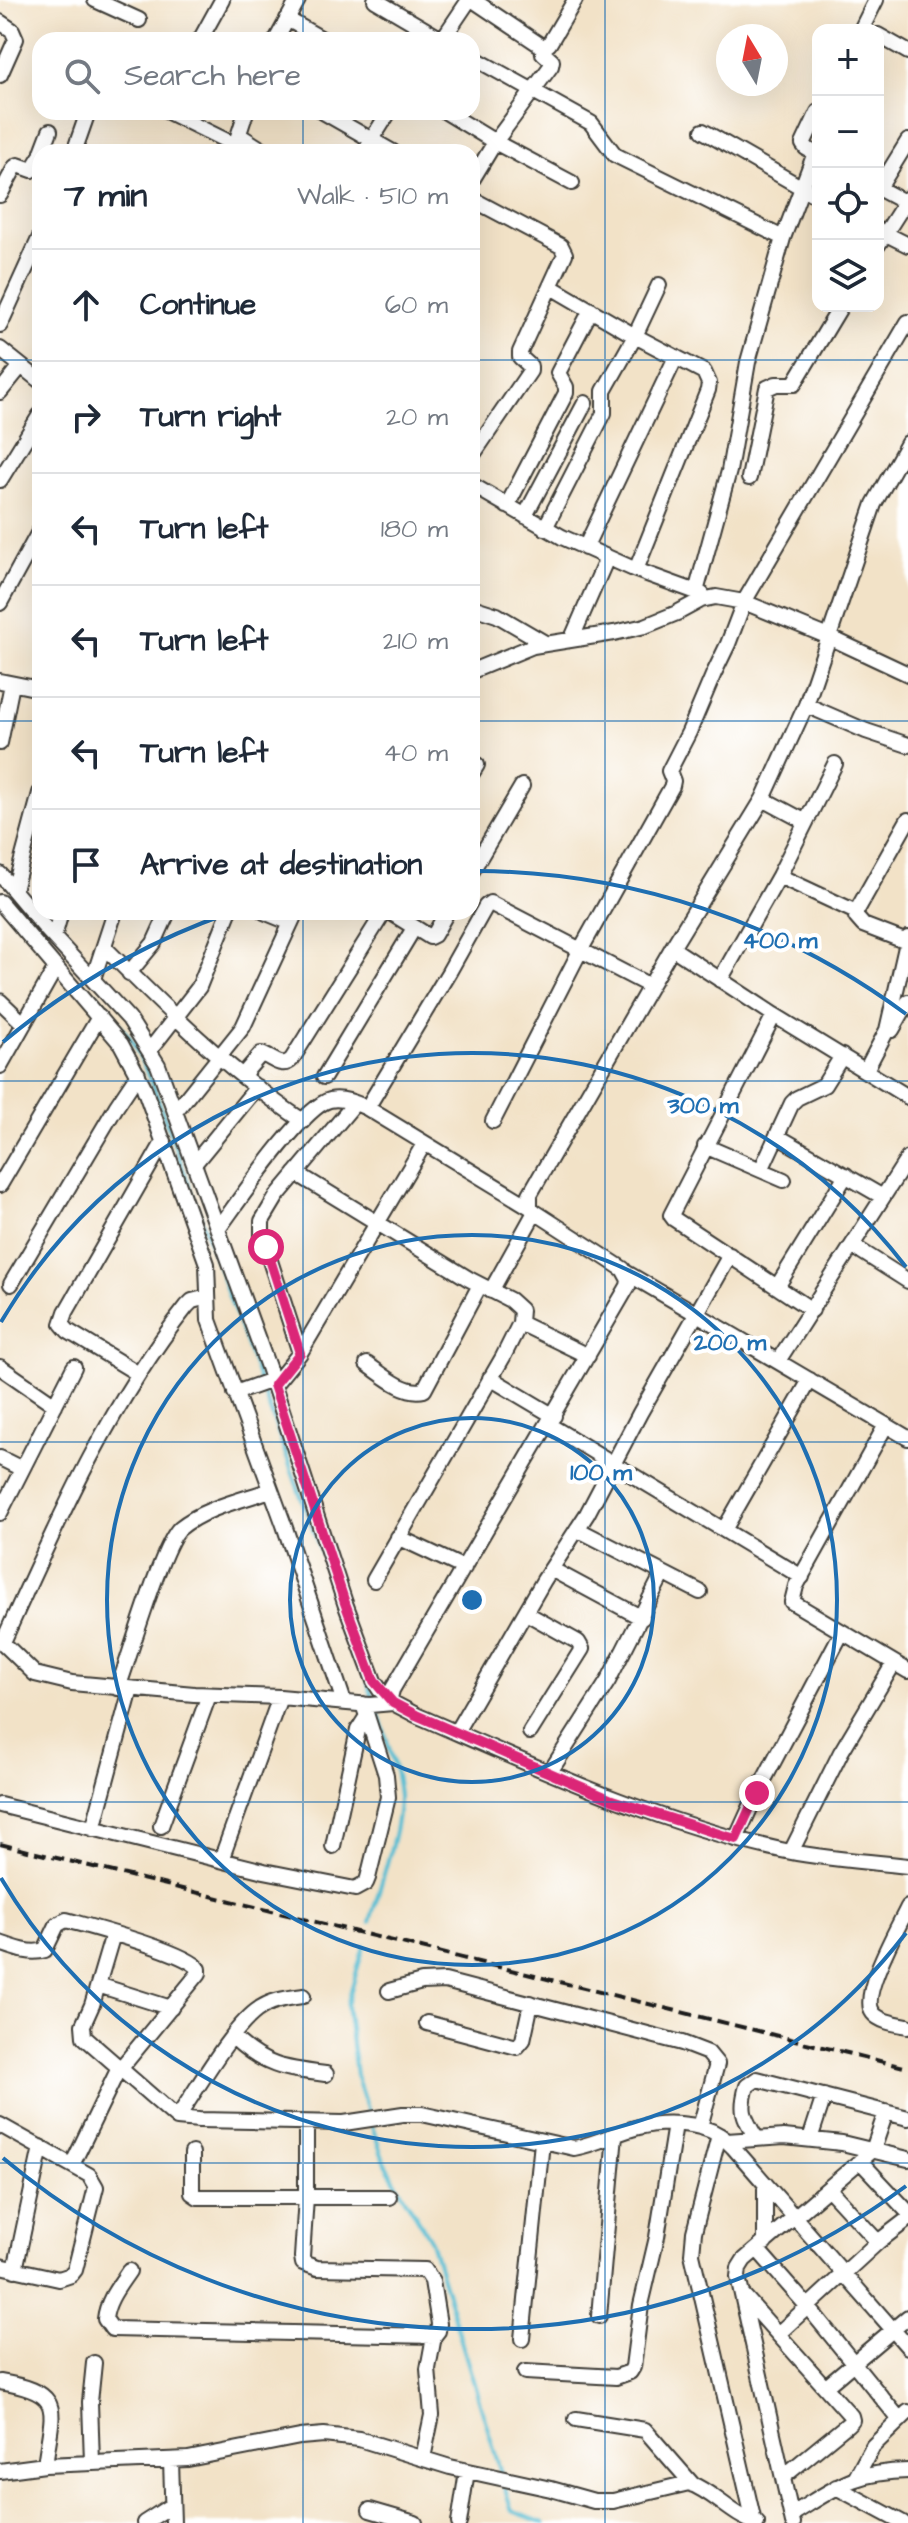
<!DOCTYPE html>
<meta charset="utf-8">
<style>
:root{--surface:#fff;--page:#f2f2f3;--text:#1f2937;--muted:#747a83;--line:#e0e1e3}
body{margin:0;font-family:"Architects Daughter",sans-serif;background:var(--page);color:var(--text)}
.controls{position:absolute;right:24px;top:24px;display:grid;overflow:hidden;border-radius:16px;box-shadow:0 8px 32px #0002}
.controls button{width:72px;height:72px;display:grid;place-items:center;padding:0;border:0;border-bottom:2px solid var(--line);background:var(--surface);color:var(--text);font:40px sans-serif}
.compass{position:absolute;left:716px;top:24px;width:72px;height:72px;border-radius:50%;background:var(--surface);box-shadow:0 8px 32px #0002;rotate:350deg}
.stop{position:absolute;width:24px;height:24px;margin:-18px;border:6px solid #db2777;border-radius:50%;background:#fff}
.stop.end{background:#db2777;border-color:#fff;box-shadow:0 2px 8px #0008}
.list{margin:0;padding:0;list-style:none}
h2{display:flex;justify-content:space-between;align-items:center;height:104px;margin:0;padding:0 32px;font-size:34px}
h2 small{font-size:26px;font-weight:400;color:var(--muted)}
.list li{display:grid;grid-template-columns:52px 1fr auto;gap:24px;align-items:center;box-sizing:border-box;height:112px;padding:0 32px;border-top:2px solid var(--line)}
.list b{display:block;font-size:30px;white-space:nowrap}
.list em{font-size:26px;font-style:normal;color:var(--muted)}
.icon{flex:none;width:44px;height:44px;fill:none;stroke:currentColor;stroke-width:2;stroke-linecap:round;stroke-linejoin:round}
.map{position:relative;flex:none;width:908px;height:2523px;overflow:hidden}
.search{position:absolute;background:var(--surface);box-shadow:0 8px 32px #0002;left:32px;top:32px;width:448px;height:88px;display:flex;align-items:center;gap:20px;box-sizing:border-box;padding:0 28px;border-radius:24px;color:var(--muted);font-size:30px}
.panel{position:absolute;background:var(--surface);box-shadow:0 8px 32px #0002;left:32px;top:144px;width:448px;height:776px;border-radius:24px}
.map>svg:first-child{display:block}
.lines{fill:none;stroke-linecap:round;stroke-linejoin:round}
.stream{stroke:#56bed3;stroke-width:4}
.minor-casing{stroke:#3c3a36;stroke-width:18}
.minor{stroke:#fff;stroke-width:14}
.rail{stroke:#1c1c1c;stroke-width:4;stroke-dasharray:12 6;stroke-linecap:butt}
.route{stroke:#db2777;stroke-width:10}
.grid{fill:none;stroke:#1f6fb2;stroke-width:2;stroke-opacity:0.55}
.ring{fill:none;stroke:#1f6fb2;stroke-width:4}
.centre{fill:#1f6fb2;stroke:#fff;stroke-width:4}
.ring-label{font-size:24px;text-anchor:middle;font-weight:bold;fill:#1f6fb2;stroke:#fff;stroke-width:8;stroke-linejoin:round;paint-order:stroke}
</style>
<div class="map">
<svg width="908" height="2523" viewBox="0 0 908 2523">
<rect width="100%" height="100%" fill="#fff"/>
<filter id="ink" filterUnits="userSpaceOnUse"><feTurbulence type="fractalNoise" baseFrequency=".0125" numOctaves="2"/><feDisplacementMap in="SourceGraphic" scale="16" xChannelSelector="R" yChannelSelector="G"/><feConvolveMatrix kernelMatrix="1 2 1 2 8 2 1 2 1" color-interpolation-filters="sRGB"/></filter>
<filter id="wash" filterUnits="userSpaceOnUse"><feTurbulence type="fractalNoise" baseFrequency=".006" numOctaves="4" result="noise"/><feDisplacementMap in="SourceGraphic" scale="32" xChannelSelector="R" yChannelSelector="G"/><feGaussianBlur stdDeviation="1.8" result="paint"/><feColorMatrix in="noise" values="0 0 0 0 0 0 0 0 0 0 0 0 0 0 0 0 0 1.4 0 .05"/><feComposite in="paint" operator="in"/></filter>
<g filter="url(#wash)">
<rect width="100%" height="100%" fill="#f2e2c7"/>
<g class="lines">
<path class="stream" d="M96 994 131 1039 153 1085 326 1566
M368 1684C379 1714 397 1765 399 1796 400 1830 379 1888 370 1922
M364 1946 347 2005 356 2075 369 2115
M371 2123 385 2164 431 2241 501 2473
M503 2482 512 2511 544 2523"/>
</g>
</g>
<g filter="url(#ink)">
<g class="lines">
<g class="minor-casing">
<path id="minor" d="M95 0 139 20
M375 0 443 40
M473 0 543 47 549 44 575 0
M287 19 324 40
M0 22 12 30 16 39 0 75
M861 30 876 0
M878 35 908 52
M200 40 222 0
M276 40 298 0
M442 40 469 0
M472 57 591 123 615 155 783 238
M168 112 235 145
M323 112 393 152
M446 112 495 142 572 183
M818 112 803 144 806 148 818 155
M703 131 818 197
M239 135 266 152
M42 152 50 131
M74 152 88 112
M233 152 246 112
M364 152 389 112
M472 180 495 142 551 66 552 61 543 53 546 46
M878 188 908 204
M879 188 908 141
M0 195 15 167 18 165 32 170 40 157
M472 199 561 246 565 254 520 352V357L530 366V371L472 456
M878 230 908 245
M878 245 908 198
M551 287 635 336 704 372 709 383 708 390 636 570
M0 325 40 237
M0 349 40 381
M0 392 21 366
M908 443 874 504 806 705 763 799 672 948 530 1194V1207L535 1212 623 1269 629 1280 628 1286 392 1690 390 1698 393 1703 416 1715C536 1767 653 1822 781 1850 822 1859 866 1861 908 1866
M749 478 767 388 776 384H794L841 306
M0 480 40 415
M472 485 562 537 636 570 702 594
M507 506 566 393V387L558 373 591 310
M525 516 585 403
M545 528 604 413V391L635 336 659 285
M585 548 676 357
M696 592 729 471 748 362 783 238 815 153
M0 603 40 530
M472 607 497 615 545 643
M572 638 607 558
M472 671 533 646 614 633 645 626 677 613 701 600 716 597 744 602 829 637 908 674
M0 681 40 689
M806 705 866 731 908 745
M0 743 12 684
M472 773 477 765
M763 799 806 822
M472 871 522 786
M0 874 47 930 129 1019 158 1065 268 1367 345 1603 374 1681 380 1690 390 1698
M779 876 856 912
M14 890 40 793
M0 902 121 1044 143 1085 207 1264 209 1320 284 1525 344 1702
M264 912 291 923
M390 912 430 937 434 935 447 912
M54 937 61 912
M907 942 863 925 856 917V912L908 820
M104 947C167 1010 229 1072 303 1121
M672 948 774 1015 908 1097
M129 973 154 943 168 912
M93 979 115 912
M720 980 779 876 835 764
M0 1001 24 1024
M774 1015 671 1215 674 1219 812 1310
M892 1030 908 1002
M150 1050 199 987 229 912
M0 1066 56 967
M866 1070 887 1030 908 938
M242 1076 261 1054C272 1057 282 1070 292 1059L384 912
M324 1077 414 928
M367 1108 449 972 486 906 490 903 650 986
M175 1112 243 1027 296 912
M493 1121 581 949 672 786 673 781 669 771 689 732 714 673 728 644 744 602 908 322
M777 1136 883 1197
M705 1146 784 1180
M194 1164 257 1087
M761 1170 792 1103 797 1098 824 1085 842 1056
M296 1173 469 1279 510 1300 521 1310 520 1323 503 1357 374 1580
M0 1185 99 1017
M219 1228C238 1202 303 1106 330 1100 342 1097 356 1103 367 1108L530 1207
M853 1246 908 1281
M627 1273 908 1438
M11 1284 116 1107 138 1074
M777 1287 846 1175
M491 1291 535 1212
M520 1323 588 1356
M300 1353 262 1236V1221L277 1196 355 1103
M778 1361 908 1158
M367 1364C382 1374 404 1395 424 1390L480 1285
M0 1367 55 1405
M137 1373 68 1331 62 1324 66 1312 164 1141
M490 1378 554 1416
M274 1385 300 1353 424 1144
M235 1393 272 1380
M549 1425 802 1577
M886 1425 796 1586 792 1602 908 1671
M0 1458 22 1469
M0 1513 74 1367
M577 1529 700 1592
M724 1530 810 1380
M398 1537 464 1568
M551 1569 642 1618
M526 1613 578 1642 582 1649 530 1732
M0 1640 35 1674 72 1683 194 1694 280 1697 370 1705 393 1703
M3 1642C56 1525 107 1407 187 1306L192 1301 208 1297
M118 1688C129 1659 162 1544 180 1528 204 1508 242 1500 271 1490
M456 1732 544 1580 587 1514 640 1413 730 1255
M550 1772 608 1681 663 1573
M0 1805 264 1871 355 1889 366 1883 368 1878 388 1797 386 1775 363 1704
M161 1826 209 1695
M93 1829 131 1689
M736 1839 757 1793 842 1632
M333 1846 358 1730 367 1716
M791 1852 841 1752 894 1663
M221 1860 280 1697
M908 1907C899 1926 859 1995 873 2013 880 2022 897 2024 908 2026
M113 1934 92 2005 83 2025 84 2037 177 2118 199 2120 344 2123 403 2114H422L574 2148C597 2144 617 2132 639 2127 662 2121 699 2122 719 2135 724 2138 729 2143 733 2147L908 2347
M0 1943C15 1948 30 1955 45 1950L57 1925 66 1920C90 1927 187 1952 199 1969V1973L116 2074 72 2165
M98 1985 171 2008
M389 1991 422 1982 445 1981 682 2043 708 2053 717 2064 700 2127
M427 2023 517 2047 523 2040 531 2003
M233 2037C264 2067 285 2069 326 2074
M177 2118C198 2088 229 2032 256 2011 270 2000 287 1998 303 1996
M0 2125 89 2175 96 2187 75 2270 71 2275 59 2279 0 2266
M719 2135 694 2232 692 2254 754 2522
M756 2138C743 2116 740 2110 747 2086L757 2079 908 2118
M810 2139 824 2096
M727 2141 784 2137 842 2143 908 2159
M192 2153V2193L198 2197H389
M860 2161 908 2212
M829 2189 878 2242
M765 2243V2183
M757 2249 808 2307 900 2420
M15 2270 41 2147
M129 2271C119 2286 107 2300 105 2319L112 2329 434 2336 438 2331 439 2324 432 2281 425 2270 317 2268 303 2263 302 2257 306 2197V2123
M743 2295 851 2416 852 2420 848 2424 783 2477
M599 2316 615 2135
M778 2334 878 2242 908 2219
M522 2339 542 2142
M525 2372 616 2377 630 2372 633 2367 641 2305 657 2237 675 2124
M0 2382C67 2393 52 2410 45 2465
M825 2387 908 2317
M576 2419 645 2430 693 2485
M423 2458 432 2415 428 2369 434 2336
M171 2461 173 2523
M92 2462 90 2402 94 2363
M0 2471 45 2465 188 2459 300 2437 324 2435 359 2439 450 2467 551 2489 594 2501H613L689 2483C714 2492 731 2515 757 2523
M856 2477 873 2446 908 2412
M836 2487 903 2523
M370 2510 415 2523
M791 2515C837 2487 852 2472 908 2471
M144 2523 172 2505
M459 2523 467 2471
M793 2523 738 2277 739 2268 744 2260 873 2150 886 2112"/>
</g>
<use href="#minor" class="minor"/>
<path class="rail" d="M0 1844 908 2068"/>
</g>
</g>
<g class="lines" filter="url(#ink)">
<path class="route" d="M266 1247 300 1353 274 1385 345 1603 374 1681 393 1703 416 1715 612 1800 722 1835 736 1839 757 1793"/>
</g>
<path class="grid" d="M303 0V40M605 0V2523M303 112V152M0 360H40M472 360H908M0 721H40M472 721H908M303 912V2523M0 1081H908M0 1442H908M0 1802H908M0 2163H908"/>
<g class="ring">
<circle cx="472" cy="1600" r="182"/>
<circle cx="472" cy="1600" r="365"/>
<path d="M906 1933A547 547 0 0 1 1 1878M1 1322A547 547 0 0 1 906 1267"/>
<path d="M906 2186A729 729 0 0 1 3 2158M3 1042A729 729 0 0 1 229 913M478 871A729 729 0 0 1 906 1014"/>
</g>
<circle cx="472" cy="1600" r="12" class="centre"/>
<g class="ring-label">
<text x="780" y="948">400 m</text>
<text x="703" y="1113">300 m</text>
<text x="730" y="1350">200 m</text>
<text x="601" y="1480">100 m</text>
</g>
</svg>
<div class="controls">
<button>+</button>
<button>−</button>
<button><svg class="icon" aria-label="locate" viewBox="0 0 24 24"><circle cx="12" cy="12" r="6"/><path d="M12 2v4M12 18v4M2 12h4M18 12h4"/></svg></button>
<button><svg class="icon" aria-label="layers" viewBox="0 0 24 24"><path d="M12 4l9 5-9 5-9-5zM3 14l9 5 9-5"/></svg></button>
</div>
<svg class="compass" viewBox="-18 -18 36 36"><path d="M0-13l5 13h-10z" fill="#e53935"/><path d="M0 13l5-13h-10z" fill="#747a83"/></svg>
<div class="stop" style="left:266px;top:1247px"></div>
<div class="stop end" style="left:757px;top:1793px"></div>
<div class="search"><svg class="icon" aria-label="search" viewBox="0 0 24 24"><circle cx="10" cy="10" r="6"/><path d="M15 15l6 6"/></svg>Search here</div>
<section class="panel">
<h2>7 min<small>Walk · 510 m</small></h2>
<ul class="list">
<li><svg class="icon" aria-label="ahead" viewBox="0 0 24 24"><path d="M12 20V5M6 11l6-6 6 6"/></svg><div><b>Continue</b></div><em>60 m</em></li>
<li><svg class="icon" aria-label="right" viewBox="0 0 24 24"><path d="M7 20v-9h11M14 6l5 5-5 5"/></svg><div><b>Turn right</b></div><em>20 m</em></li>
<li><svg class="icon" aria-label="left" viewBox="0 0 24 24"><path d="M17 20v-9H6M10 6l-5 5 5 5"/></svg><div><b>Turn left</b></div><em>180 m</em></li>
<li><svg class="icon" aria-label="left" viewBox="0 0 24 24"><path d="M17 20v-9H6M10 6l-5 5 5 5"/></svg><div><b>Turn left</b></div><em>210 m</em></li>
<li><svg class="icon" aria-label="left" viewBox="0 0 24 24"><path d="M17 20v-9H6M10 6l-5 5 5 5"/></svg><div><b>Turn left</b></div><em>40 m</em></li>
<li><svg class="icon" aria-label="arrive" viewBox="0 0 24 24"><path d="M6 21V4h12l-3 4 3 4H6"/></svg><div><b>Arrive at destination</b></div></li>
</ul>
</section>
</div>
